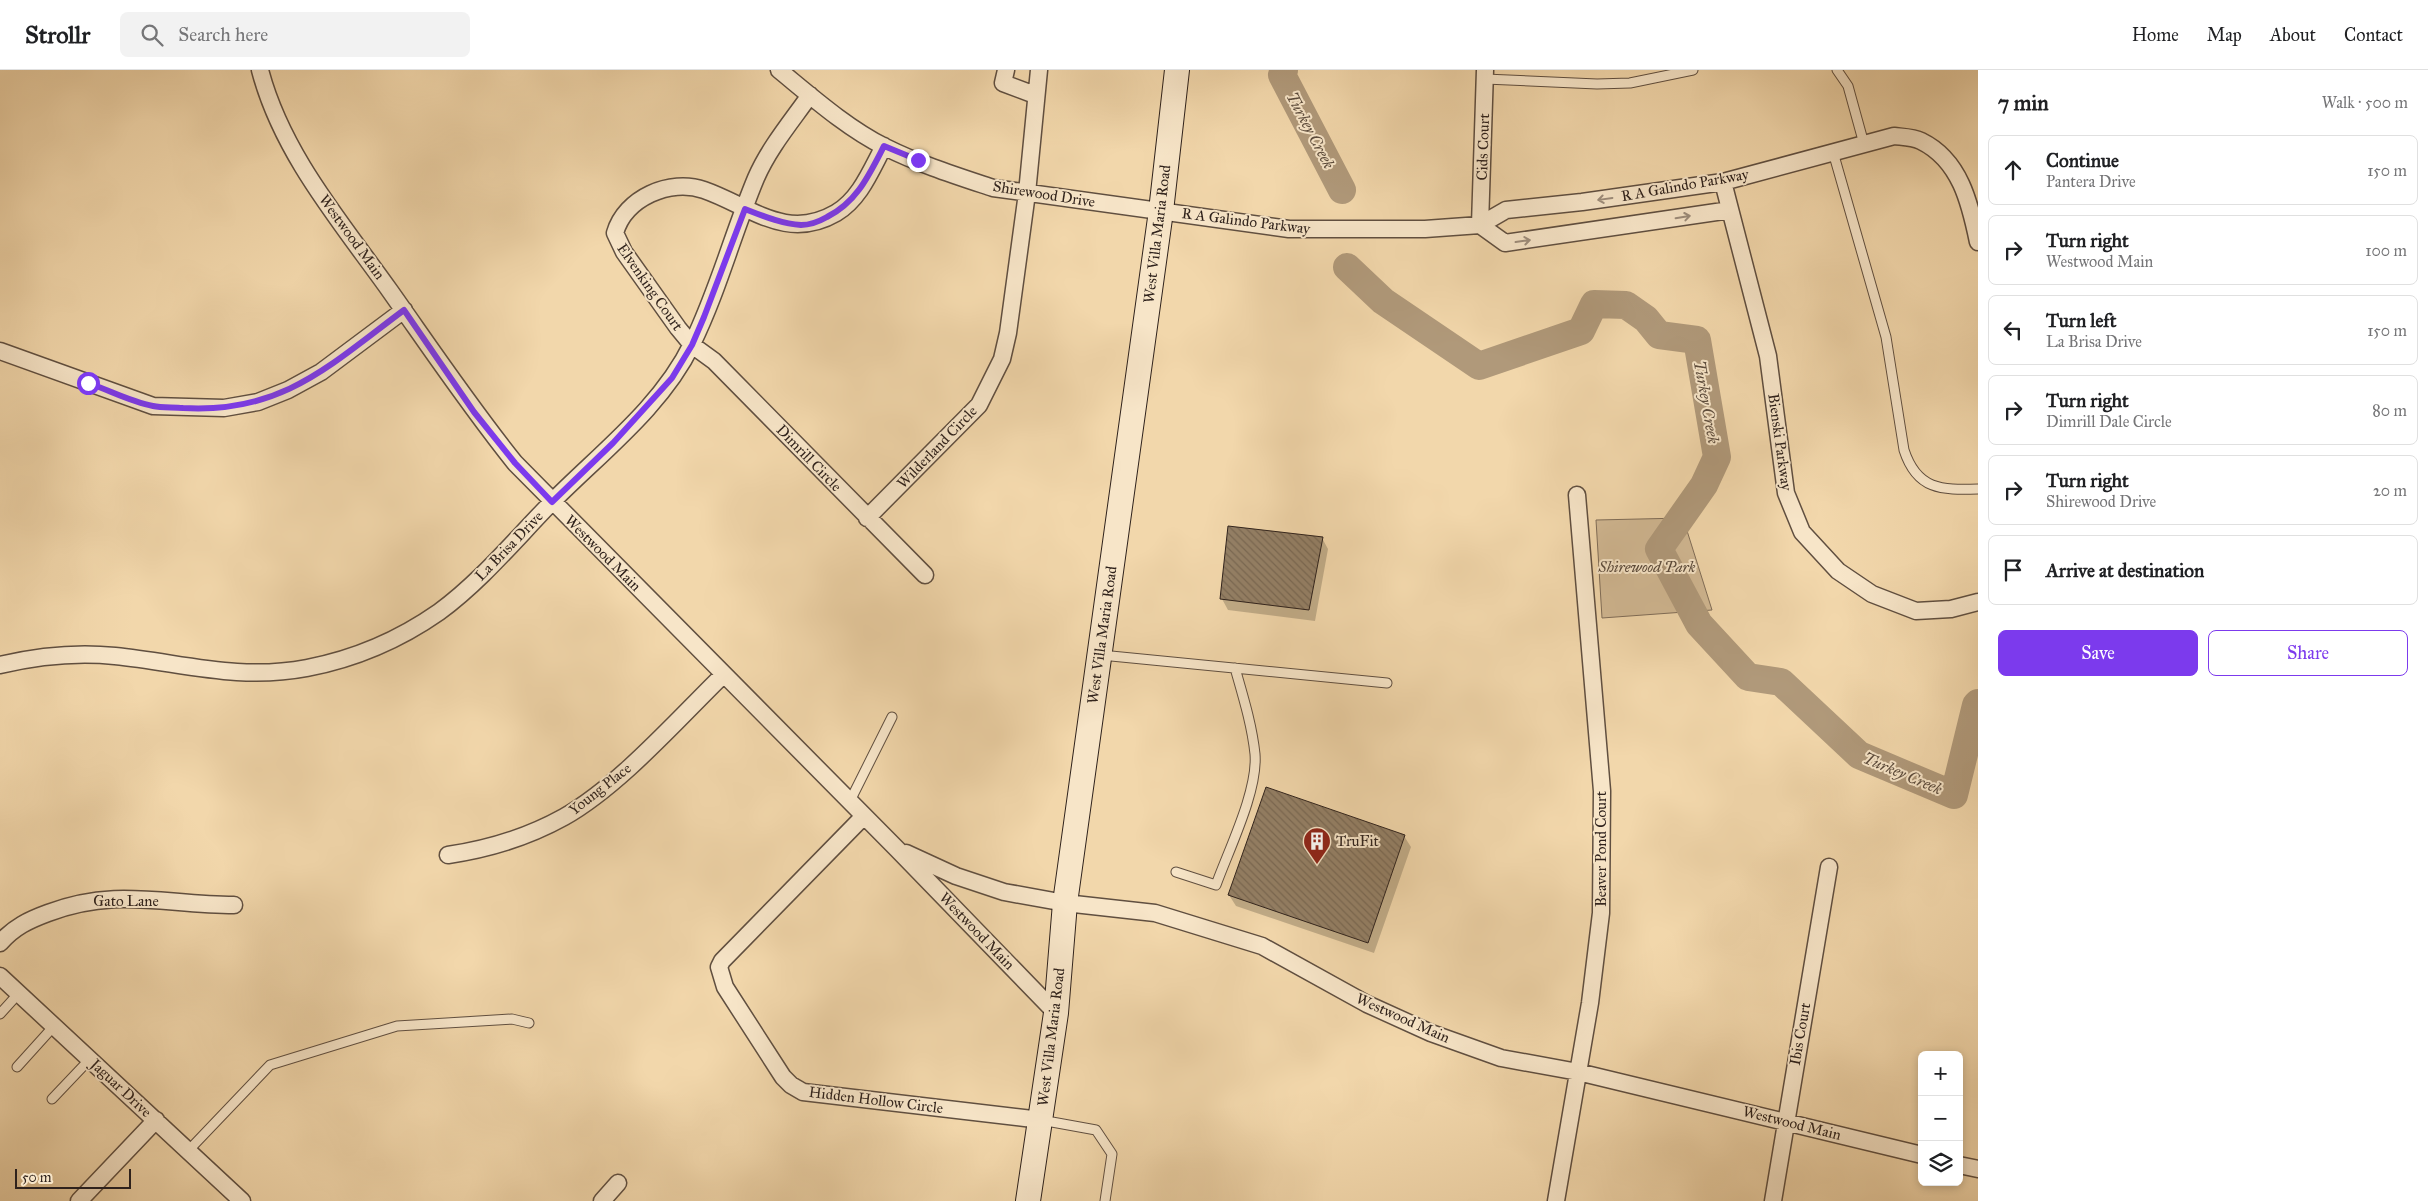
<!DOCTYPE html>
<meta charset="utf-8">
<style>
:root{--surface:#fff;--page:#f2f2f2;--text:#202124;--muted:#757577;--line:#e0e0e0;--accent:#7c3aed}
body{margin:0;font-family:"IM FELL Great Primer",serif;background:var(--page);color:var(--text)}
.controls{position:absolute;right:15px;bottom:15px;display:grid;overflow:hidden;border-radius:8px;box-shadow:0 2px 8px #0003}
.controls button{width:45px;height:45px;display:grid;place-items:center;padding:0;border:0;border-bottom:1px solid var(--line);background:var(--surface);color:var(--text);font:25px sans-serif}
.scale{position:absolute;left:15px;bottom:12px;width:116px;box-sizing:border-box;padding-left:5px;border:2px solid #2f221c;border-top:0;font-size:14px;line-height:18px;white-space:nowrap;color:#2f221c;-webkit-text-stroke:4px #f7e5c8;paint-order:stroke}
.stop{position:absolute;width:15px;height:15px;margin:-11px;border:4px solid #7c3aed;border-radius:50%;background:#fff}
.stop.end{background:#7c3aed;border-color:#fff;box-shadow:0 1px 5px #0008}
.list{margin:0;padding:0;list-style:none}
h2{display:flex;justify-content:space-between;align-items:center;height:65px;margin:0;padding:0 20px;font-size:21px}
h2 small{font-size:16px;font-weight:400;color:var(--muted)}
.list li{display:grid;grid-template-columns:32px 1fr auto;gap:15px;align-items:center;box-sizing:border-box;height:70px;margin:0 10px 10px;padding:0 10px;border:1px solid var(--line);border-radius:8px}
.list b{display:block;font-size:19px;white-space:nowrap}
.list p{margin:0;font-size:16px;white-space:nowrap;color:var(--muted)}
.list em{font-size:16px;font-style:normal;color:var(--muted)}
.actions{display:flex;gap:10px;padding:15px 20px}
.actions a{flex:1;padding:11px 0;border:1px solid var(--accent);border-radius:8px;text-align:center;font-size:18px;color:var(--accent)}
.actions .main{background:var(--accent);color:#fff}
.icon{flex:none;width:28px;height:28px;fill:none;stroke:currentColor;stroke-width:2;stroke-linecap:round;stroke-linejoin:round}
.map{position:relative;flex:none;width:1978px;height:1131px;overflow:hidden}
header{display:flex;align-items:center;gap:30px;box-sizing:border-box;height:70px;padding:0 25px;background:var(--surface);border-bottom:1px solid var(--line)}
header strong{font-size:24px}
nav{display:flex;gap:28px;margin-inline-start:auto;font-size:18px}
.search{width:350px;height:45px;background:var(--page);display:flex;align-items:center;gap:12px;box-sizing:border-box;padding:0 18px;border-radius:8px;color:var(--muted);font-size:19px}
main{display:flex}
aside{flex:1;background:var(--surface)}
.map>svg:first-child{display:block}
.park{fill:#d1b893;stroke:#806d58}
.shadow{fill:#0003}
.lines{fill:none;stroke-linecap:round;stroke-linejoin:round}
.river{stroke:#b0997a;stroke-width:28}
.building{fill:url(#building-back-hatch);stroke:#2f221c}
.service-casing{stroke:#604f40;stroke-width:11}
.minor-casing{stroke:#604f40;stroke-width:19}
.secondary-casing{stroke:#2f221c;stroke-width:26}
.service{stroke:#f7e5c8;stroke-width:9}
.minor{stroke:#f7e5c8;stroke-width:16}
.secondary{stroke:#f7e5c8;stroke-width:24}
.oneway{stroke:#9d8d7b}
.route{stroke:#7c3aed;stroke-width:6}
.labels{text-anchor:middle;stroke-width:4;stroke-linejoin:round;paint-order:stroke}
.street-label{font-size:15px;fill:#2f221c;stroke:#f7e5c8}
.park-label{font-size:15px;font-style:italic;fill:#58483a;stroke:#f7e5c8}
.poi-label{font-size:15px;fill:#2f221c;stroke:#f7e5c8;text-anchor:start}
.water-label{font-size:16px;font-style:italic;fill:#5c4c3d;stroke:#f7e5c8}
</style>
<header>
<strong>Strollr</strong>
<div class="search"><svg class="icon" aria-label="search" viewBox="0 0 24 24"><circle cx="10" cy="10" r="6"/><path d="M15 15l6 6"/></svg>Search here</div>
<nav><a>Home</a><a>Map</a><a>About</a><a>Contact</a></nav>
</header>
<main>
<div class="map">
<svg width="1978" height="1131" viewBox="0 0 1978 1131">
<defs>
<pattern id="building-back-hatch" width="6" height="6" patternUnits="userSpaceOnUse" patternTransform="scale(1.25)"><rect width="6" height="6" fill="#948066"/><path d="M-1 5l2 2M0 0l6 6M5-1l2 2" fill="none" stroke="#796853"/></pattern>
</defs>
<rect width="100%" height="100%" fill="#f2d7ab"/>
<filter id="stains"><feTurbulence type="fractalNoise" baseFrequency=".004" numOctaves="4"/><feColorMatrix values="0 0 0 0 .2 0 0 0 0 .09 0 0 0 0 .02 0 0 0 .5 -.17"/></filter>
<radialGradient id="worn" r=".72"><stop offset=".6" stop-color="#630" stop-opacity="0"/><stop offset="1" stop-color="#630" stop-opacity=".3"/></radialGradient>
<path class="park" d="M1683 448 1712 540 1602 548 1596 450Z"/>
<path class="shadow" d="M1322 468 1328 479 1315 551 1228 540 1222 529Z
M1404 766 1411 777 1374 883 1236 836 1229 825Z"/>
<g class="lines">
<path class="river" d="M1284 0 1282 5 1342 120
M1347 197 1383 231 1479 296 1581 261 1594 234 1626 235 1646 249 1659 265 1697 270 1717 387 1704 415 1659 479 1699 554 1748 607 1781 612 1859 685 1954 725 1976 635 1978 633"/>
</g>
<path class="building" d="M1228 456 1323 467 1309 540 1220 529Z
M1266 717 1405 765 1368 873 1228 825Z"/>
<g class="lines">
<g class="service-casing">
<path id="service" d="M1837 0 1848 16 1864 74
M1485 9 1597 14 1630 13 1693 0
M1833 82 1886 267 1904 380C1917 420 1941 420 1978 419
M1101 585 1387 613
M850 731 892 647
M1176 802 1216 815C1229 779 1258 721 1255 684 1252 655 1243 626 1235 598
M0 944 19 923
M17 997 54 956
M52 1029 90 989
M1041 1050 1096 1060 1112 1084 1105 1131
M188 1081 270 995 397 956 512 949 529 953"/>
</g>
<g class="minor-casing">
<path id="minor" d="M260 0C282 84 341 152 390 221 431 279 470 337 515 393L897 779 1056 943
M779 0C812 27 847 58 885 77 919 94 957 106 993 118L1289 159H1425L1480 155 1506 140 1582 132 1723 112 1894 66C1902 67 1913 67 1921 71 1960 90 1970 133 1978 172
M1006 0 1003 13 1035 25
M884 76C871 100 860 129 836 143 786 172 750 136 704 120 670 108 625 128 615 163L624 182 678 258 692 275 714 291 925 505
M1723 112 1768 286 1786 423 1802 462 1838 501 1872 524 1916 541 1951 539 1978 532
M1480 155 1505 173 1730 140
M1480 155 1485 0
M0 281 153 336 224 338 258 332 288 320 321 302 404 240
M867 448 979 335 1002 289 1008 263 1027 123 1039 0
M0 595C38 586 76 582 115 586 183 593 238 611 307 598 354 589 399 570 439 542 480 512 514 471 550 434 599 384 661 338 692 274 718 221 733 163 756 108 769 78 791 52 810 25
M864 746 722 891 719 897 725 917 783 1007 791 1015 803 1022 1041 1050
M906 783 956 806 1004 822 1065 833 1155 843 1262 876 1367 934 1431 963 1501 988 1578 1002 1922 1085
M448 785C489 779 528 767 564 747 619 716 677 650 723 605
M0 873C14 857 29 850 48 843 116 817 165 835 234 835
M0 906 242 1131
M1959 1095 1978 1099
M79 1131 156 1050
M602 1131 618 1113
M1556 1131 1590 933 1601 843 1602 721 1577 425
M1773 1131 1829 797"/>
</g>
<g class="secondary-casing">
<path id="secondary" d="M1028 1131 1056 943 1065 833 1161 141 1177 0"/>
</g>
<use href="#service" class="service"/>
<use href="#minor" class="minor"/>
<use href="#secondary" class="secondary"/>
</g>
<defs><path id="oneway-shaft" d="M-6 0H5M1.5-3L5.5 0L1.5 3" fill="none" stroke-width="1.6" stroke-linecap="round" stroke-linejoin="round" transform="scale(1.25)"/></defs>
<g class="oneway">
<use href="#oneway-shaft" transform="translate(1605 129) rotate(172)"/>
<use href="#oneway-shaft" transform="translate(1683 147) rotate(-9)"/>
<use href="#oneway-shaft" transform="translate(1523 171) rotate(-8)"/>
</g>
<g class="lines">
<path class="route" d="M88 313C109 320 131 332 153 336 162 338 173 337 183 338 282 344 330 295 404 240L474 342 515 393 552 432 613 373 672 308 692 275 704 247 745 139C763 146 782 154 801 155 809 155 820 151 827 147 857 132 869 105 884 76L918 90"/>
</g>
<defs>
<g id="building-pin" transform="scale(1.4375)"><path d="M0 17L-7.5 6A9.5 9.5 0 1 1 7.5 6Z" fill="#8f2418" stroke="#f7e5c8"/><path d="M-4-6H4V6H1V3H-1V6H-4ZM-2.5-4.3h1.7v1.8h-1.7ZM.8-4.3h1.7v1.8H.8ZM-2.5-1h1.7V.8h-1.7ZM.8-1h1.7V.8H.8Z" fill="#fff"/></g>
</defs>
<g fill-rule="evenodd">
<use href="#building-pin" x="1317" y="771"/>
</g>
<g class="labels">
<g class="street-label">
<text transform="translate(1483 77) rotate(-88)" y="5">Cids Court</text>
<text transform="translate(1685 115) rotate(-10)" y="5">R A Galindo Parkway</text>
<text transform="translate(1044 124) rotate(9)" y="5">Shirewood Drive</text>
<text transform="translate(1246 151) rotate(7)" y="5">R A Galindo Parkway</text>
<text transform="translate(1157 164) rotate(-83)" y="5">West Villa Maria Road</text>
<text transform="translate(352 167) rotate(54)" y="5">Westwood Main</text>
<text transform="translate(650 217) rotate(55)" y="5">Elvenking Court</text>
<text transform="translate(1780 372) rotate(82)" y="5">Bienski Parkway</text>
<text transform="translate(937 377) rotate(-46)" y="5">Wilderland Circle</text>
<text transform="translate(809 388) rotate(46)" y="5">Dimrill Circle</text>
<text transform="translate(509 476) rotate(-46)" y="5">La Brisa Drive</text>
<text transform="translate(603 483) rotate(45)" y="5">Westwood Main</text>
<text transform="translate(1102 565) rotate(-82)" y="5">West Villa Maria Road</text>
<text transform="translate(600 719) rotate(-38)" y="5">Young Place</text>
<text transform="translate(1601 779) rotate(-90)" y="5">Beaver Pond Court</text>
<text x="126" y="836">Gato Lane</text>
<text transform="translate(977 861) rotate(46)" y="5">Westwood Main</text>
<text transform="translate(1403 948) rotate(24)" y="5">Westwood Main</text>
<text transform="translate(1800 964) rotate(-80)" y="5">Ibis Court</text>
<text transform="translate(1051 967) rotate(-83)" y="5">West Villa Maria Road</text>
<text transform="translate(121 1018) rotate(43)" y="5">Jaguar Drive</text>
<text transform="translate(876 1030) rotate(7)" y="5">Hidden Hollow Circle</text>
<text transform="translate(1792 1053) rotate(14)" y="5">Westwood Main</text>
</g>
<g class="park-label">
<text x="1647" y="502">Shirewood Park</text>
</g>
<g class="poi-label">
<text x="1336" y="776">TruFit</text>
</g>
<g class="water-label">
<text transform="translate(1311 60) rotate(62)" y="6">Turkey Creek</text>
<text transform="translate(1707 332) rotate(80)" y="6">Turkey Creek</text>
<text transform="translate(1903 703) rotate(23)" y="6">Turkey Creek</text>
</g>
</g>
<rect width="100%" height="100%" filter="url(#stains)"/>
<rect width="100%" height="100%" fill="url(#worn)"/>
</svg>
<div class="controls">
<button>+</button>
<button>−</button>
<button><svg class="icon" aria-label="layers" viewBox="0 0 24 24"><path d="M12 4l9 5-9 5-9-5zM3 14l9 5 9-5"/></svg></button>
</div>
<div class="scale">50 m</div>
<div class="stop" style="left:88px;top:313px"></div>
<div class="stop end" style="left:918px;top:90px"></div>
</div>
<aside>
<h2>7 min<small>Walk · 500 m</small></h2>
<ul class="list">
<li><svg class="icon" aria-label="ahead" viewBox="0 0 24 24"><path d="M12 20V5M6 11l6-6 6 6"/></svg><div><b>Continue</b><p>Pantera Drive</p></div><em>150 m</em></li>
<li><svg class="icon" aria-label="right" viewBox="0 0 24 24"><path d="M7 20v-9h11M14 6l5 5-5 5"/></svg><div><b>Turn right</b><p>Westwood Main</p></div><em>100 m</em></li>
<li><svg class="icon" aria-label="left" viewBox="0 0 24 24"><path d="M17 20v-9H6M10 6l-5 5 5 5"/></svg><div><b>Turn left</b><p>La Brisa Drive</p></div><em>150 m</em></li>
<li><svg class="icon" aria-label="right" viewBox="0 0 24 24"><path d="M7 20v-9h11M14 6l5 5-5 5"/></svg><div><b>Turn right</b><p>Dimrill Dale Circle</p></div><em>80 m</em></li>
<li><svg class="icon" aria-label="right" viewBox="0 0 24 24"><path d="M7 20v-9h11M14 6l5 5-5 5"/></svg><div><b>Turn right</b><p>Shirewood Drive</p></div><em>20 m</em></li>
<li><svg class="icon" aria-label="arrive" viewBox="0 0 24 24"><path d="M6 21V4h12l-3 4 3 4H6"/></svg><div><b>Arrive at destination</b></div></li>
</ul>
<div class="actions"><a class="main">Save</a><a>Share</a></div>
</aside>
</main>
